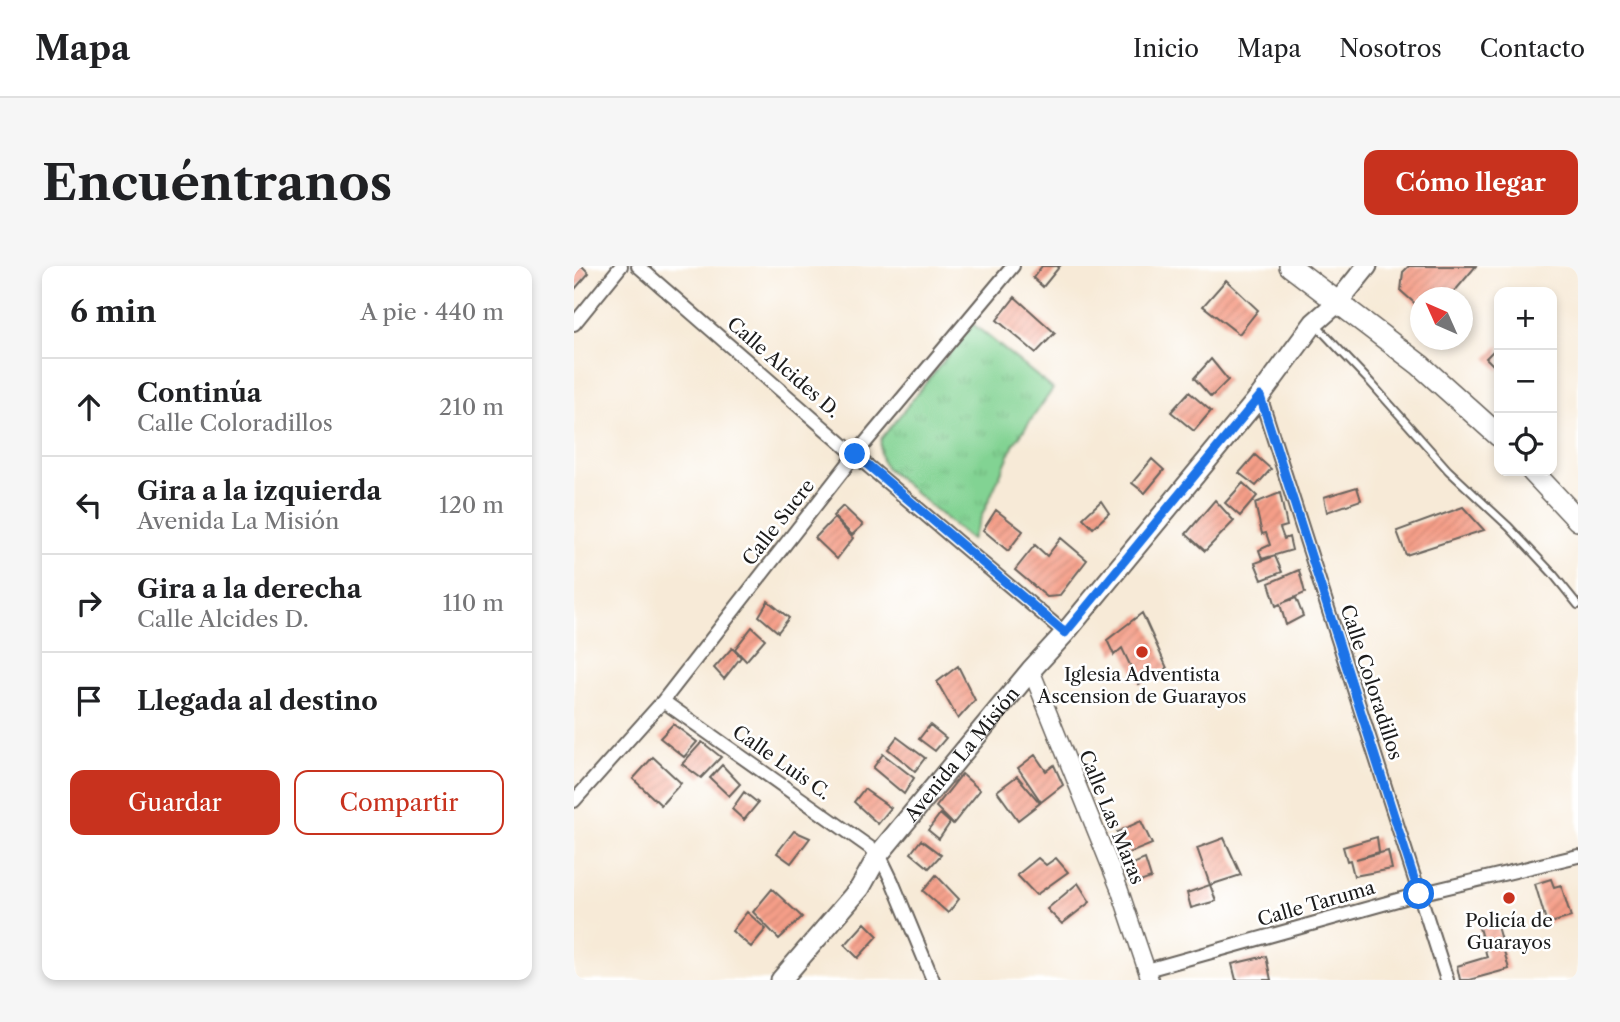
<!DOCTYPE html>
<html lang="es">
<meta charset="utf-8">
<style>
:root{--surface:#fff;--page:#f6f6f6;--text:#202124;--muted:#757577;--line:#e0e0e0;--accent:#c8321e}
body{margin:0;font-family:"Libre Caslon Text",serif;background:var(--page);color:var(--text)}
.controls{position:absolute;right:21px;top:21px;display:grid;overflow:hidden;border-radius:14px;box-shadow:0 4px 10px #0003}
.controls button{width:63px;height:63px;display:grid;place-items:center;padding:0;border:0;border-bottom:2px solid var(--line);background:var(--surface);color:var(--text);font:35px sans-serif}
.compass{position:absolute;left:836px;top:21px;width:63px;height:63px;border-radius:50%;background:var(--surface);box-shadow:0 4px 10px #0003;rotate:315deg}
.stop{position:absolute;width:21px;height:21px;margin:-16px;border:5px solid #1a73e8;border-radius:50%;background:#fff}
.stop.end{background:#1a73e8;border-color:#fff;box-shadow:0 2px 7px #0008}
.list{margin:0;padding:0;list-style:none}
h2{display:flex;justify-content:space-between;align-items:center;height:91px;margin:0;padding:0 28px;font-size:30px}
h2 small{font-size:23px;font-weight:400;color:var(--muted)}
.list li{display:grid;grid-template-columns:46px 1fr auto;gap:21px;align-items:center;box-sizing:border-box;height:98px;padding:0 28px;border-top:2px solid var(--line)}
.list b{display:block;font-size:26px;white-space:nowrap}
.list p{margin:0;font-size:23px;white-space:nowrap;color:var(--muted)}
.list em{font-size:23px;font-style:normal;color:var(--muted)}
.actions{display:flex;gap:14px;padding:21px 28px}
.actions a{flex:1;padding:16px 0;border:2px solid var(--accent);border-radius:14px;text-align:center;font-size:24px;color:var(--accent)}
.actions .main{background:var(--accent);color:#fff}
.icon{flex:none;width:38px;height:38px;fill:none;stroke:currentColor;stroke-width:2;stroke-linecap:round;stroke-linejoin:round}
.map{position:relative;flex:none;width:1004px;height:714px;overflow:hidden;border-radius:14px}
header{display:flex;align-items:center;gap:42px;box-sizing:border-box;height:98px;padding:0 35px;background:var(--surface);border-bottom:2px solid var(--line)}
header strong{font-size:33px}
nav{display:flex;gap:38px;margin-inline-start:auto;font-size:24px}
.intro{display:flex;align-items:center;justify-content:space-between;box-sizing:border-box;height:168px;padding:0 42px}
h1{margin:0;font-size:49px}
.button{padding:18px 32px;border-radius:14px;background:var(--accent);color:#fff;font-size:24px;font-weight:700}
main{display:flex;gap:42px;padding:0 42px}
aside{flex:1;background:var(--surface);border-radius:14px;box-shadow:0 4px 10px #0003}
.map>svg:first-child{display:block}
.park{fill:url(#park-tufts);stroke:#4f7858;stroke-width:2}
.building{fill:url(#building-hatch)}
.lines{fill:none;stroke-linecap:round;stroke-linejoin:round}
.service-casing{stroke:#69645d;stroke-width:10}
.minor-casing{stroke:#69645d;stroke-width:16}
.tertiary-casing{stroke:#69645d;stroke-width:19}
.secondary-casing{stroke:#69645d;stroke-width:23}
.trunk-casing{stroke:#69645d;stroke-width:24}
.service{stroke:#fff;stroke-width:6}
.minor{stroke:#fff;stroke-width:12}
.tertiary{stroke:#fff;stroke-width:16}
.secondary{stroke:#fff;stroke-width:19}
.trunk{stroke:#fff;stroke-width:21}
.route{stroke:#1a73e8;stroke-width:9}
.poi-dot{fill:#c8321e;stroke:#fff;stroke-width:2.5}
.labels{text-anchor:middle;stroke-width:5;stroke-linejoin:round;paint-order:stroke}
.street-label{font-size:19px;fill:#1c1c1c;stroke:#fff}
.poi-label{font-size:19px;fill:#1c1c1c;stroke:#fff}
</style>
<header>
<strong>Mapa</strong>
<nav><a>Inicio</a><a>Mapa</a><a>Nosotros</a><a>Contacto</a></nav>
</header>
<div class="intro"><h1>Encuéntranos</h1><a class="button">Cómo llegar</a></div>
<main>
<aside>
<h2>6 min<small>A pie · 440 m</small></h2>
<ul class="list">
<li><svg class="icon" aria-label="ahead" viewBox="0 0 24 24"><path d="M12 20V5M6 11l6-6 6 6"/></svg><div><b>Continúa</b><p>Calle Coloradillos</p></div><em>210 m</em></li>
<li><svg class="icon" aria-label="left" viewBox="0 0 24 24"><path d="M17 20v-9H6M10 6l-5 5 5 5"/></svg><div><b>Gira a la izquierda</b><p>Avenida La Misión</p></div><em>120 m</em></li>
<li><svg class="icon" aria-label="right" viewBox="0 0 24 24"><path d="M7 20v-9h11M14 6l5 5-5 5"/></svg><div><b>Gira a la derecha</b><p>Calle Alcides D.</p></div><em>110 m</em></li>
<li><svg class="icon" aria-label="arrive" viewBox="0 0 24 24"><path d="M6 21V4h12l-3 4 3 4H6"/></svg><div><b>Llegada al destino</b></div></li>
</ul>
<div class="actions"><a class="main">Guardar</a><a>Compartir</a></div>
</aside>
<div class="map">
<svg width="1004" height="714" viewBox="0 0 1004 714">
<defs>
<pattern id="park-tufts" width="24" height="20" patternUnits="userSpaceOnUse" patternTransform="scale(1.75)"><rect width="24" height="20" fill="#82d393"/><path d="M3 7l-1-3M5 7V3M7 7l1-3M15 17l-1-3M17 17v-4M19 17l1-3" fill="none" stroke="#70b57e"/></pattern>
<pattern id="building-hatch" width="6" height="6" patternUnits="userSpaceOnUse" patternTransform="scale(1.75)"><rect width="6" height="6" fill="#f59e88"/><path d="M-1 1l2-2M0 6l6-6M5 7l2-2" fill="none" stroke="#d18875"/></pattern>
</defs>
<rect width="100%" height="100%" fill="#fff"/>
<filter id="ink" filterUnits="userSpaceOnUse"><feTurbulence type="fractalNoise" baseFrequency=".0143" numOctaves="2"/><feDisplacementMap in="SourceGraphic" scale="14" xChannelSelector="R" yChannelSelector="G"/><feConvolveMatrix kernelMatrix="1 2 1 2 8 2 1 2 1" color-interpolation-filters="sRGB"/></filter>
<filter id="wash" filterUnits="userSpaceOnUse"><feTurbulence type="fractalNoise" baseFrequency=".00686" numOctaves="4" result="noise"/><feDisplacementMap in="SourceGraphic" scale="28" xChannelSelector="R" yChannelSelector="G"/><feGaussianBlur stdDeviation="1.57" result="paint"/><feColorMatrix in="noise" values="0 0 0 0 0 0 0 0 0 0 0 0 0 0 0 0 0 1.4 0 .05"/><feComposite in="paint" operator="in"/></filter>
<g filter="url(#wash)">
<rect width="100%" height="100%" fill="#f7ead7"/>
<path class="park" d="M399 58 479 123 440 178 397 274 312 202C305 192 306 185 307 173Z"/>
<g id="blocks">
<path class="building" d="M0 0H8L15 7 0 24Z
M468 0H486L469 21 459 12Z
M835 0H902L875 32H846V42L827 25 829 6Z
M652 14 684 44 665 68 629 40Z
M441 31 481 67 462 87 423 54Z
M925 79V105L912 92Z
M637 93 654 114 637 131 620 112Z
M615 126 637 145 620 165 597 146Z
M681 189 697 203 682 220 665 207Z
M578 193 590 204 571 227 558 217Z
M669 217 683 230 666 250 651 237Z
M783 221 787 234 753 246 750 231Z
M706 227 713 260 706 262 710 273 715 271 718 284 688 293 685 284 696 279 692 267 688 268 681 237Z
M641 234 660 255 631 285 612 268Z
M527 235 535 247 519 262 509 252Z
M269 240 289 259 278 269 259 250Z
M889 241 910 264 832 289 823 265Z
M422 244 449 265 434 285 409 264Z
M260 252 279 272 263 293 241 272Z
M487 272 513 294 485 330 473 331 441 304 461 279 473 290Z
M701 290 708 306 688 314 681 297Z
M725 304 731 327 708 337 722 332 729 350 712 359 706 338 702 340 695 317Z
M194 335 215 352 204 366 185 350Z
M568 347 593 402 565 418 548 382 540 389 533 374Z
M178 361 191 373 172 395 161 383Z
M158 382 167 391 150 413 140 402Z
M384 400 401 434 384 453 363 416Z
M99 458 123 476 110 491 86 472Z
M356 459 372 472 361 485 345 473Z
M323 471 351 492 341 505 314 483Z
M128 476 147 491 127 512 108 498Z
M309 488 340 512 330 528 299 502Z
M461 489 472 505 480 499 489 519 467 536 444 502Z
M79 491 107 517 87 539 59 513Z
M148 499 166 518 155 530 136 512Z
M388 508 406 524 379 558 362 541Z
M443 510 466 537 444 554 423 525Z
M290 523 317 542 304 558 280 536Z
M170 526 184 537 170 554 158 543Z
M366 548 376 557 365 573 354 564Z
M567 555 578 578 551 589 543 566Z
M220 565 236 572 217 597 203 587Z
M803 571 805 586 782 593 814 585 818 603 780 610 776 594 773 595 769 581Z
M650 572 667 609 636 619 642 635 617 642 613 627 636 619 623 582Z
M347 574 367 589 355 602 337 587Z
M464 592 472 599 482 592 494 606 462 629 443 609Z
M571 593 577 612 558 619 551 601Z
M362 609 385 633 374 647 349 625Z
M977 613 980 621 987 619 997 651 973 658 961 618Z
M504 617 516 636 488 658 473 643Z
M198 623 228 651 205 673 179 646Z
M173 646 192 663 177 681 158 665Z
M921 653 935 703 895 714H886L883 700 913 691 904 658Z
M291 657 304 670 284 692 271 679Z
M692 690 697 714H662L658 698Z"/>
</g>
</g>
<g filter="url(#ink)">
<use href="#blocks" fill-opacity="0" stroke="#69645d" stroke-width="2"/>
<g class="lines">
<g class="service-casing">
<path id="service" d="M741 58 797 117 874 204 935 261 979 308 1004 339"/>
</g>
<g class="minor-casing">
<path id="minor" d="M64 0 281 189 491 367
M0 58 47 0
M686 130 873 714
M89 435 305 588 318 615 359 714
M0 535 89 435 281 189 439 0
M573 704 845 628 1004 590"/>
</g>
<g class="tertiary-casing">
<path id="tertiary" d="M457 404 545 622 576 714"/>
</g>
<g class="secondary-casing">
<g id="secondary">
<path id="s1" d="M207 714 286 622 305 588 457 404 491 367 686 130 740 57 764 36 793 0"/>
</g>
</g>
<g class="trunk-casing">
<path id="trunk" d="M716 0 846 99 925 170
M958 205 1004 254"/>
</g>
<use href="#service" class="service"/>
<use href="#minor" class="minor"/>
<use href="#tertiary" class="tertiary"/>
<use href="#secondary" class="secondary"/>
<use href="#trunk" class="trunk"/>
</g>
</g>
<g class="lines" filter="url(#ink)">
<path class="route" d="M281 188 491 367 686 130 845 628"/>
</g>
<g class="poi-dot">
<circle cx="568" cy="386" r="7"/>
<circle cx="935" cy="632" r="7"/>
</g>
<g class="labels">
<g class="street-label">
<text transform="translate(210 101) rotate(41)" y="7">Calle Alcides D.</text>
<text transform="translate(204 256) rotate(-52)" y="7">Calle Sucre</text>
<text transform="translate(798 416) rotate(72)" y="7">Calle Coloradillos</text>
<text dy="7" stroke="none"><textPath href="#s1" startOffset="290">Avenida La Misión</textPath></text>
<text transform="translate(208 496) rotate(35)" y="7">Calle Luis C.</text>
<text transform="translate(538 551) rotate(68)" y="7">Calle Las Maras</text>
<text transform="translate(742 637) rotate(-16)" y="7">Calle Taruma</text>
</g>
<g class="poi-label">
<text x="568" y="415">Iglesia Adventista<tspan x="568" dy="22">Ascension de Guarayos</tspan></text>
<text x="935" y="661">Policía de<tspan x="935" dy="22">Guarayos</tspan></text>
</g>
</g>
</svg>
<div class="controls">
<button>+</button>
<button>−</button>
<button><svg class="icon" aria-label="locate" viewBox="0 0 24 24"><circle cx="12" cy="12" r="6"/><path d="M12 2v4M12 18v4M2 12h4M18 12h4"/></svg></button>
</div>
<svg class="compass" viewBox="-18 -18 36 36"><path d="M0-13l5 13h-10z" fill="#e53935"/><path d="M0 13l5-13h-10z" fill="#757577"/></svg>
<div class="stop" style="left:845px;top:628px"></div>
<div class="stop end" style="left:281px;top:188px"></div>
</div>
</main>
